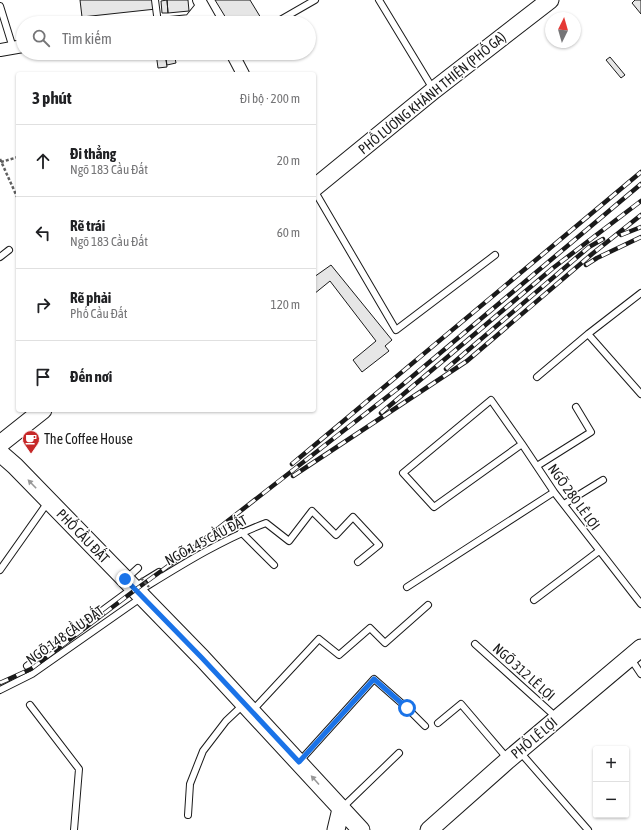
<!DOCTYPE html>
<html lang="vi">
<meta charset="utf-8">
<style>
:root{--surface:#fff;--page:#f2f2f2;--text:#202124;--muted:#757577;--line:#e0e0e0}
body{margin:0;font-family:"Asap Condensed",sans-serif;background:var(--page);color:var(--text)}
.controls{position:absolute;right:12px;bottom:12px;display:grid;overflow:hidden;border-radius:4px;box-shadow:0 1px 3px #0004}
.controls button{width:36px;height:36px;display:grid;place-items:center;padding:0;border:0;border-bottom:1px solid var(--line);background:var(--surface);color:var(--text);font:20px sans-serif}
.compass{position:absolute;left:545px;top:12px;width:36px;height:36px;border-radius:50%;background:var(--surface);box-shadow:0 1px 3px #0004;rotate:5deg}
.stop{position:absolute;width:12px;height:12px;margin:-9px;border:3px solid #1a73e8;border-radius:50%;background:#fff}
.stop.end{background:#1a73e8;border-color:#fff;box-shadow:0 1px 4px #0008}
.list{margin:0;padding:0;list-style:none}
h2{display:flex;justify-content:space-between;align-items:center;height:52px;margin:0;padding:0 16px;font-size:17px}
h2 small{font-size:13px;font-weight:400;color:var(--muted)}
.list li{display:grid;grid-template-columns:26px 1fr auto;gap:12px;align-items:center;box-sizing:border-box;height:72px;padding:0 16px;border-top:1px solid var(--line)}
.list b{display:block;font-size:15px;white-space:nowrap}
.list p{margin:0;font-size:13px;white-space:nowrap;color:var(--muted)}
.list em{font-size:13px;font-style:normal;color:var(--muted)}
.icon{flex:none;width:22px;height:22px;fill:none;stroke:currentColor;stroke-width:2;stroke-linecap:round;stroke-linejoin:round}
.map{position:relative;flex:none;width:641px;height:830px;overflow:hidden}
.search{position:absolute;background:var(--surface);box-shadow:0 1px 3px #0004;left:16px;top:16px;width:300px;height:44px;display:flex;align-items:center;gap:10px;box-sizing:border-box;padding:0 14px;border-radius:22px;color:var(--muted);font-size:15px}
.panel{position:absolute;background:var(--surface);box-shadow:0 1px 3px #0004;left:16px;top:72px;width:300px;height:340px;border-radius:4px}
.map>svg:first-child{display:block}
.building{fill:#e6e6e6;stroke:#1a1a1a}
.lines{fill:none;stroke-linecap:round;stroke-linejoin:round}
.lane-casing{stroke:#1a1a1a;stroke-width:8}
.street-casing{stroke:#1a1a1a;stroke-width:14}
.secondary-casing{stroke:#1a1a1a;stroke-width:19}
.path{stroke:#5f5f5f;stroke-width:2.5;stroke-dasharray:3 2;stroke-linecap:butt}
.lane{stroke:#fff;stroke-width:6}
.street{stroke:#fff;stroke-width:12}
.secondary{stroke:#fff;stroke-width:17}
.rail-casing{stroke:#1a1a1a;stroke-width:4.5}
.rail{stroke:#fff;stroke-width:3;stroke-dasharray:9;stroke-linecap:butt}
.path-bridge{stroke:#5f5f5f;stroke-width:2.5;stroke-dasharray:3 2;stroke-linecap:butt}
.oneway{fill:#989898}
.route{stroke:#1a73e8;stroke-width:5}
.labels{text-anchor:middle;stroke-width:3;stroke-linejoin:round;paint-order:stroke}
.street-label{font-size:14px;fill:#1a1a1a;stroke:#fff}
.poi-label{font-size:14px;fill:#1a1a1a;stroke:#fff;text-anchor:start}
</style>
<div class="map">
<svg width="641" height="830" viewBox="0 0 641 830">
<rect width="100%" height="100%" fill="#fff"/>
<path class="building" d="M80 0H155L156 9 82 17Z
M167 0H188L189 11 168 13Z
M167 0 168 13H162L161 1Z
M215 0H250L264 23H229Z
M635 0H641V14L632 3Z
M156 53H165L167 67 158 68Z
M165 53H174L176 63 167 65Z
M175 53H181L182 56 176 58Z
M181 53H187L188 57 182 58Z
M187 53H194L195 57 188 58Z
M194 53H201V55L194 56Z
M610 57 625 75 621 78 606 60Z
M331 265 392 340 385 346 389 351 362 372 353 360 376 341 330 281 314 294V277Z"/>
<g class="lines">
<g class="lane-casing">
<path id="lane" d="M155 0 158 23
M379 0 433 89
M0 6 13 48
M275 23 315 0
M314 190 396 330 495 255
M0 257 9 250
M588 334 641 394
M537 377 588 334 641 293
M522 444 434 507 403 473 491 400 522 444 554 492 641 604
M537 466 591 432 576 407
M564 504 603 480
M241 532 274 565
M0 570 48 502
M126 579 138 568
M407 587 554 492
M534 600 599 551
M475 644 556 717
M631 659 641 674
M27 666 133 588 159 572
M0 690 32 674 142 597 144 588C183 564 223 539 266 523L289 541 312 511 336 535 353 517 379 545 358 562
M30 705 79 769 74 830
M253 710 319 639 339 655 370 628 385 643 428 605
M438 723 461 704 507 758
M520 752 588 830
M299 762 374 679 407 708 425 726
M342 808 399 753
M188 815 190 784 203 751 226 721 243 705"/>
</g>
<g class="street-casing">
<path id="street" d="M199 0 212 23
M170 23 190 21 202 6
M0 50 23 46
M232 53 243 74"/>
</g>
<g class="secondary-casing">
<path id="secondary" d="M314 188 434 90 550 0
M0 444 43 410
M0 453 15 466 202 658 361 830
M336 830 341 809
M429 830 508 760 641 648"/>
</g>
<path class="path" d="M0 159 18 199
M1 162 18 157"/>
<use href="#lane" class="lane"/>
<use href="#street" class="street"/>
<use href="#secondary" class="secondary"/>
<g class="rail-casing">
<path id="rail" d="M621 235 641 227
M586 265 597 258 641 237
M446 369 589 247 603 239
M381 413 553 268 641 201
M292 464 641 172
M293 476 467 361 592 254 641 215
M0 683 31 669 135 590 193 548 401 386 641 184"/>
</g>
<use href="#rail" class="rail"/>
<path class="path-bridge" d="M141 578 149 587"/>
</g>
<defs><path id="oneway-solid" d="M-6-.8H1V-3.2L6.5 0L1 3.2V.8H-6Z"/></defs>
<g class="oneway">
<use href="#oneway-solid" transform="translate(32 484) rotate(-134)"/>
<use href="#oneway-solid" transform="translate(315 780) rotate(-132)"/>
</g>
<g class="lines">
<path class="route" d="M125 579 202 658 299 762 374 679 407 708"/>
</g>
<defs>
<g id="cafe-pin" transform="scale(0.9)"><path d="M0 17L-7.5 6A9.5 9.5 0 1 1 7.5 6Z" fill="#c62828" stroke="#fff"/><path d="M-5.5-4.5H6V0H3Q3 3.5 0 3.5H-2.5Q-5.5 3.5-5.5 0ZM3-3.2v2h1.7v-2ZM-6 4.5H4V6H-6Z" fill="#fff"/></g>
</defs>
<g fill-rule="evenodd">
<use href="#cafe-pin" x="31" y="439"/>
</g>
<g class="labels">
<g class="street-label">
<text transform="translate(432 93) rotate(-39)" y="5">PHỐ LƯƠNG KHÁNH THIỆN (PHỐ GA)</text>
<text transform="translate(574 497) rotate(54)" y="5">NGÕ 280 LÊ LỢI</text>
<text transform="translate(83 536) rotate(46)" y="5">PHỐ CẦU ĐẤT</text>
<text transform="translate(206 540) rotate(-28)" y="5">NGÕ 145 CẦU ĐẤT</text>
<text transform="translate(65 635) rotate(-35)" y="5">NGÕ 148 CẦU ĐẤT</text>
<text transform="translate(524 672) rotate(42)" y="5">NGÕ 312 LÊ LỢI</text>
<text transform="translate(534 738) rotate(-40)" y="5">PHỐ LÊ LỢI</text>
</g>
<g class="poi-label">
<text x="44" y="444">The Coffee House</text>
</g>
</g>
</svg>
<div class="controls">
<button>+</button>
<button>−</button>
</div>
<svg class="compass" viewBox="-18 -18 36 36"><path d="M0-13l5 13h-10z" fill="#e53935"/><path d="M0 13l5-13h-10z" fill="#757577"/></svg>
<div class="stop" style="left:407px;top:708px"></div>
<div class="stop end" style="left:125px;top:579px"></div>
<div class="search"><svg class="icon" aria-label="search" viewBox="0 0 24 24"><circle cx="10" cy="10" r="6"/><path d="M15 15l6 6"/></svg>Tìm kiếm</div>
<section class="panel">
<h2>3 phút<small>Đi bộ · 200 m</small></h2>
<ul class="list">
<li><svg class="icon" aria-label="ahead" viewBox="0 0 24 24"><path d="M12 20V5M6 11l6-6 6 6"/></svg><div><b>Đi thẳng</b><p>Ngõ 183 Cầu Đất</p></div><em>20 m</em></li>
<li><svg class="icon" aria-label="left" viewBox="0 0 24 24"><path d="M17 20v-9H6M10 6l-5 5 5 5"/></svg><div><b>Rẽ trái</b><p>Ngõ 183 Cầu Đất</p></div><em>60 m</em></li>
<li><svg class="icon" aria-label="right" viewBox="0 0 24 24"><path d="M7 20v-9h11M14 6l5 5-5 5"/></svg><div><b>Rẽ phải</b><p>Phố Cầu Đất</p></div><em>120 m</em></li>
<li><svg class="icon" aria-label="arrive" viewBox="0 0 24 24"><path d="M6 21V4h12l-3 4 3 4H6"/></svg><div><b>Đến nơi</b></div></li>
</ul>
</section>
</div>
